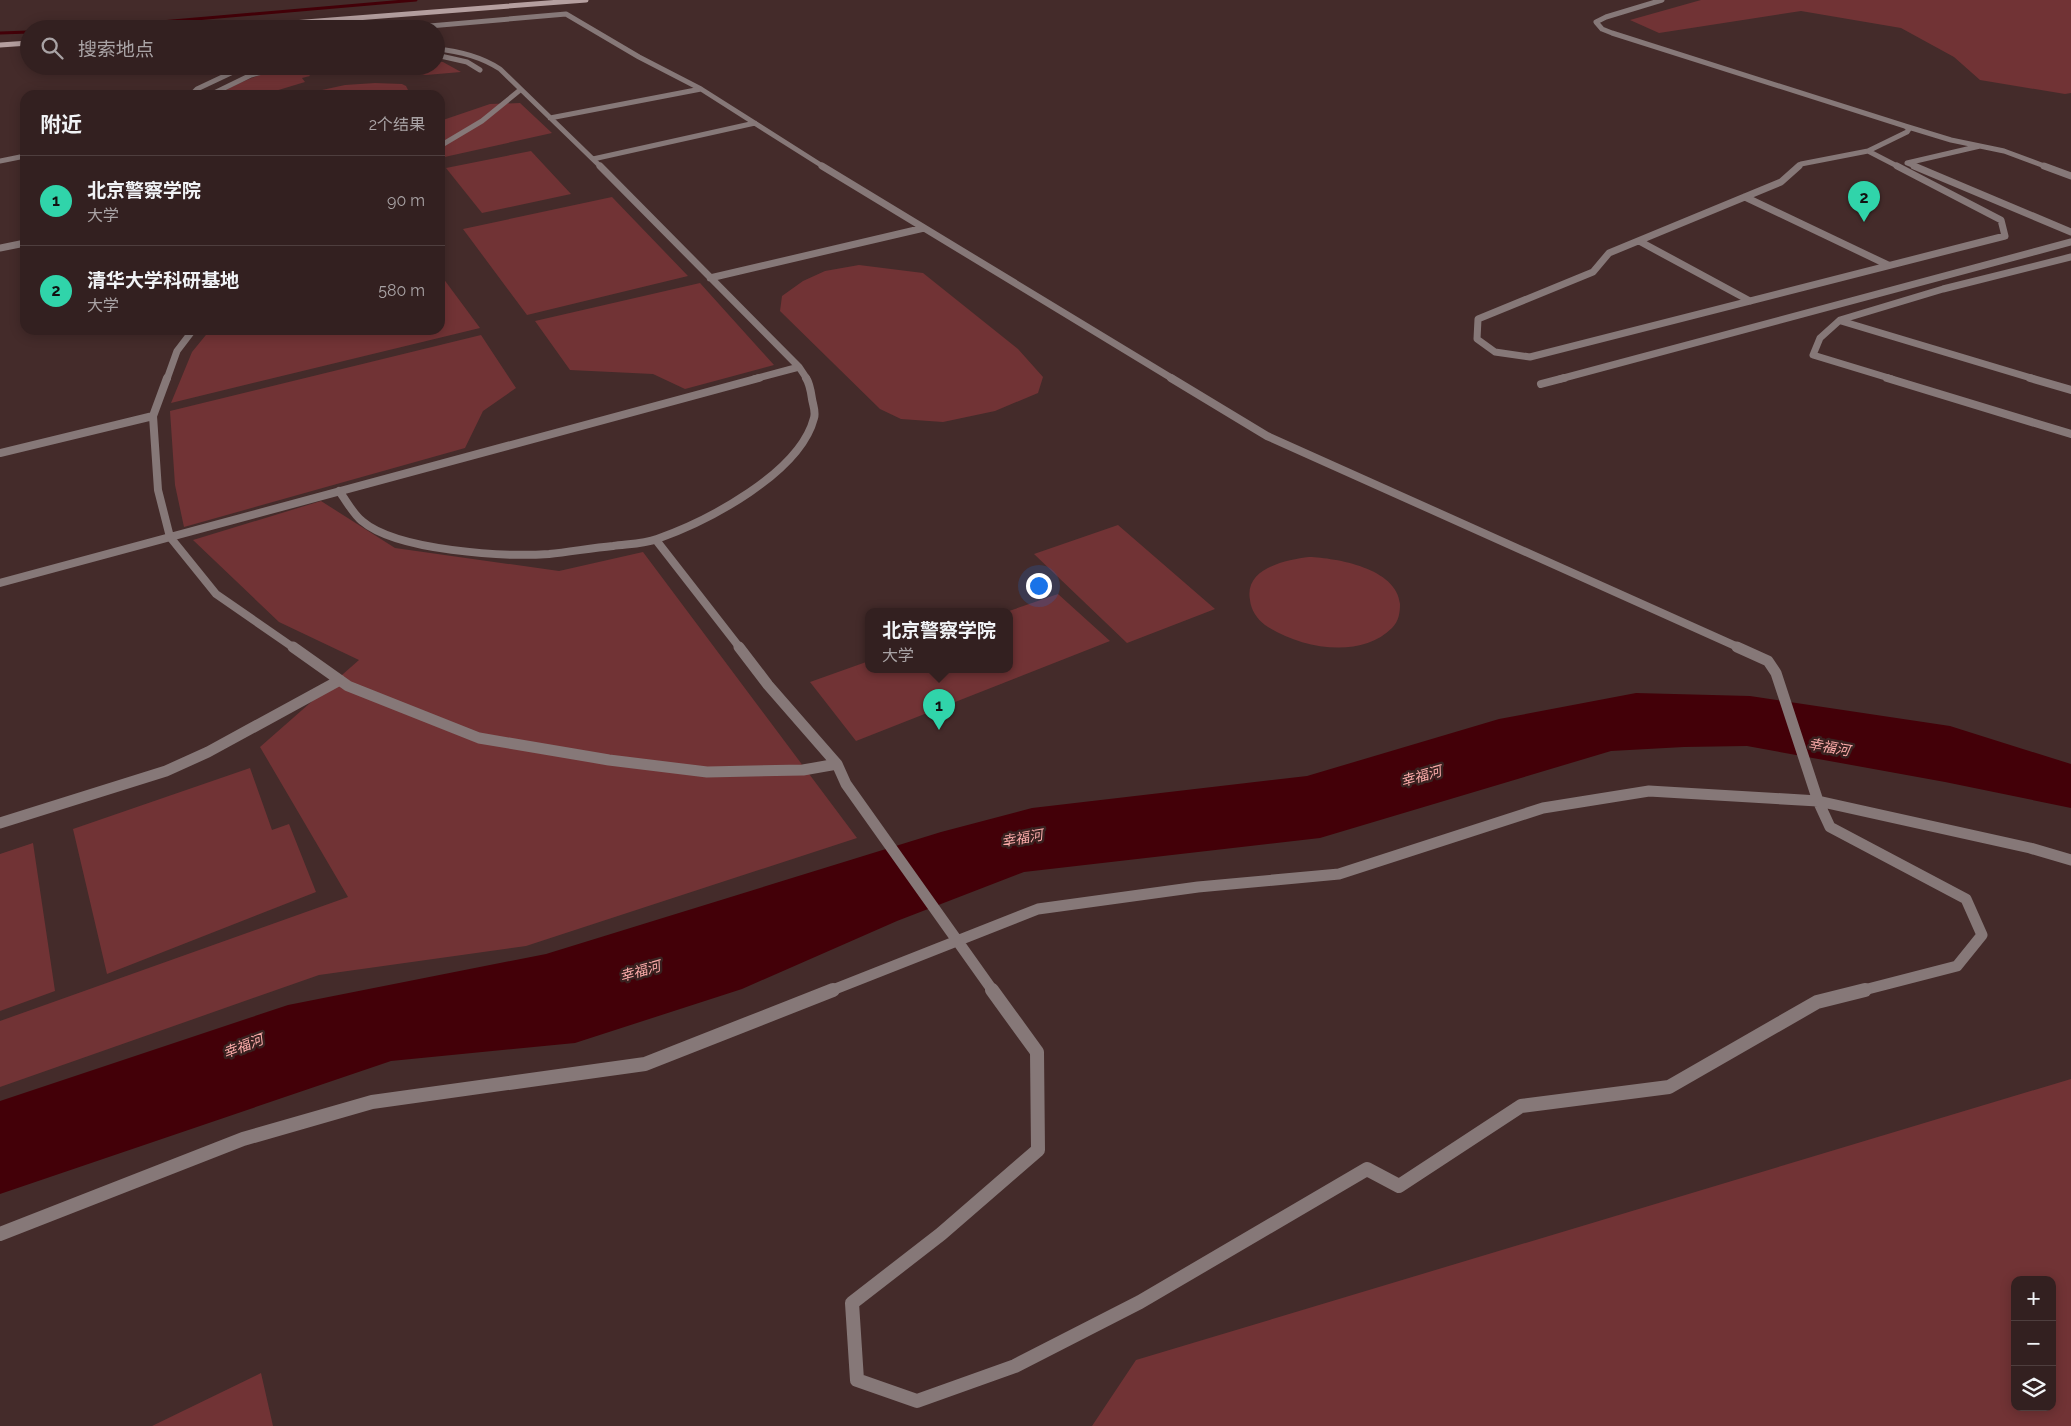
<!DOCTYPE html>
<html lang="zh">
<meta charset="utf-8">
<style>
:root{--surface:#332020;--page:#3e2d2d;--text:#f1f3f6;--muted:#a9a3a5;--line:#4e3e3e;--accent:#30d4aa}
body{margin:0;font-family:Raleway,"Noto Sans SC",sans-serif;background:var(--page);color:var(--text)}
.controls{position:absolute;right:15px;bottom:15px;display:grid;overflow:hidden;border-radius:10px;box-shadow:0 2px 12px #0003}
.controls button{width:45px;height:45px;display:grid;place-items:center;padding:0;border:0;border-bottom:1px solid var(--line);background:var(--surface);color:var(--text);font:25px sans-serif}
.you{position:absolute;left:1038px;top:585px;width:18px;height:18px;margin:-12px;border:4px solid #fff;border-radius:50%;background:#1a73e8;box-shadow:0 0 0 8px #1a73e833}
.badge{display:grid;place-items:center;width:32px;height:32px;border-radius:50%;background:var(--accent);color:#111;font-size:16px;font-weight:700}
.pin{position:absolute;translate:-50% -41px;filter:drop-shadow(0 1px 2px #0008)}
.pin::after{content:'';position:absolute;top:26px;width:18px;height:15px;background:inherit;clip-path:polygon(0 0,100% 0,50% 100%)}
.popup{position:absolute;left:865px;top:608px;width:148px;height:65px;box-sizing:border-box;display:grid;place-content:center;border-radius:10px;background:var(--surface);filter:drop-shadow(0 1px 4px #0005);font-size:16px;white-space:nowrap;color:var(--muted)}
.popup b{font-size:19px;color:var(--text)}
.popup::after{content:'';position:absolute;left:50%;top:100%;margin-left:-10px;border:10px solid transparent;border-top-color:var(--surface)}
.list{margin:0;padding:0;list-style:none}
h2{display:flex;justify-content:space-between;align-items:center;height:65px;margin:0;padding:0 20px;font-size:21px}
h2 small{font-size:16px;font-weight:400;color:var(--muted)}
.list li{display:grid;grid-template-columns:32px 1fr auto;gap:15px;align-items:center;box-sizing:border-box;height:90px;padding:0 20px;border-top:1px solid var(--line)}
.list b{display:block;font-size:19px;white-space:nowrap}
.list p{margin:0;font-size:16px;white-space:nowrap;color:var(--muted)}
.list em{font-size:16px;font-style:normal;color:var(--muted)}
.icon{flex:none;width:28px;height:28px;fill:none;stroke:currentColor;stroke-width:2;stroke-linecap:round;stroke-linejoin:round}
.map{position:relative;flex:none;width:2071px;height:1426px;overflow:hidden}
.search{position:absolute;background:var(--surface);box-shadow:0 2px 12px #0003;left:20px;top:20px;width:425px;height:55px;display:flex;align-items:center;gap:12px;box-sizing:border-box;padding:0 18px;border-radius:28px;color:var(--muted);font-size:19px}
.panel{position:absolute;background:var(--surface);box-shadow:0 2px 12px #0003;left:20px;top:90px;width:425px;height:245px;border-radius:15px}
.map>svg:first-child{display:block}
.green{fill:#713335;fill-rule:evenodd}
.water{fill:#430008}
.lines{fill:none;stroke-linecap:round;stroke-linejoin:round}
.stream{stroke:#430008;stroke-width:3}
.minor-far4{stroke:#867878;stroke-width:5}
.minor-far3{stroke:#867878;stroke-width:7}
.minor-far2{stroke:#867878;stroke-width:8}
.minor-far1{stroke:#867878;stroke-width:11}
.minor{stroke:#867878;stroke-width:14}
.secondary{stroke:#b59f9f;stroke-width:5}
.labels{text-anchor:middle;stroke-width:5;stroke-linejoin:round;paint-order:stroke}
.water-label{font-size:14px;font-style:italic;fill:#fbaba9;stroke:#392120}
</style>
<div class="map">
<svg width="2071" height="1426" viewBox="0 0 2071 1426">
<rect width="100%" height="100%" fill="#442b2a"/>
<path class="green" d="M1701 0H2071V93L2065 94 1980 80 1954 57 1901 28 1801 11 1659 33 1630 20Z
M436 61 443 62 461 72 426 75 408 72 382 71 348 75 344 71 336 73 332 66H436Z
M294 66H303L310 76 302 78 305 82 262 95H219C241 79 268 72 294 66Z
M375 83 402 84 406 86 408 90 402 95H299L345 85Z
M520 103 552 133 440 158V121L490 104Z
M531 151 571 194 482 213 446 168Z
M612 197 688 276 527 315 463 229Z
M859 265 923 273 1018 349 1043 377 1038 393 995 411 943 422 901 419 880 409 780 311 782 296 803 281 825 271Z
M440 274 480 328 171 403 192 352 210 330H440Z
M700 283 774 365 685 389 653 374 570 370 535 321Z
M481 335 516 388 483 411 465 448 184 527 175 485 170 411Z
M321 501 395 548 559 571 643 552 857 838 526 946 319 975 0 1087V1021L348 897 260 747 359 660 279 622 193 540Z
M1118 525 1215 609 1127 643 1034 554Z
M1309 557C1336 558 1397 568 1400 604 1400 612 1399 621 1392 628 1360 660 1299 648 1265 625 1257 619 1251 610 1250 600 1244 568 1286 560 1309 557Z
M1058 594 1110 641 856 741 810 682 869 661V669H1009V611Z
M250 768 272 830 289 824 316 892 107 974 73 829Z
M33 843 55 991 0 1011V854Z
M2071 1079V1426H1092L1136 1360ZM2015 1280H2052V1407H2015Z
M261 1373 273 1426H152Z"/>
<path class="water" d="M1636 693 1750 696 1950 726 2071 764V808L1945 782 1747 746 1684 747 1611 751 1320 838 1024 872 897 921 742 989 575 1043 391 1061 0 1194V1101L288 1005 546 954 941 832 1032 808 1307 776 1499 719Z"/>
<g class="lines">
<path class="stream" d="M80 29 416 0
M0 33 29 32"/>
<path class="minor-far4" d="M1662 0 1606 17 1596 22 1602 29 1612 33 1905 126 1909 129 1907 132 1868 151
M395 29 566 14 639 57 701 89 824 167
M436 49C459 51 480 56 500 69L601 167
M436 55 467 62 480 70
M82 70 103 66
M191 95 197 89 233 72
M210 95 251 75 285 66
M550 118 701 89
M1905 126 1951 140 2004 151 2047 167
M440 146 482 121 520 90
M1868 151 1899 167
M593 159 755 123
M0 161 25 156
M1797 167 1801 164 1868 151
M1917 167 1907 163 1980 146"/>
<path class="minor-far3" d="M600 166 799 367 807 379
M822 166 1173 379
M1799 166 1781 182 1609 253 1593 272 1478 319 1477 339 1495 352 1530 357 2005 236 2001 220 1897 166
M1914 166 2071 232
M2044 166 2071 176
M1745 197 1888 265
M1639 241 1750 301
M0 248 25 243
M710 278 924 228
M1841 321 2034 379
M167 379 177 351 193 330
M754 379 799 367
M1560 379 2071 242
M1892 379 1813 355 1820 338 1840 320 1943 289 2071 257"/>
<path class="minor-far2" d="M167 378 153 416 158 490 170 537 216 594 294 648
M1171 378 1267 436 1740 648
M1887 378 2071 434
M2030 378 2071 390
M1541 384 1564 378
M0 453 153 416
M339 491C346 500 353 514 362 521 397 551 504 557 549 554 570 552 591 548 613 546 627 544 644 544 657 539 708 521 800 473 814 418 816 412 813 405 812 399 811 392 810 384 806 378
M656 540 740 648
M0 583 759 378"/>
<path class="minor-far1" d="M293 647 348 686 479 738 609 760 707 772 803 770 837 764
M739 647 768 685 837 764 846 784 993 991
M1737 647 1768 661 1776 673 1818 801 1830 827 1966 899 1982 935 1957 966 1860 991
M0 823 166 771 208 752 340 680
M830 991 1038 909 1198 887 1339 874 1543 808 1649 791 1818 801 2030 848 2071 860"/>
<path class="minor" d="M992 990 1037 1052 1038 1150 941 1234 852 1303 857 1380 917 1401 1015 1366 1140 1302 1367 1169 1399 1186 1521 1106 1669 1087 1817 1002 1865 990
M0 1234 243 1139 372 1102 645 1064 833 990"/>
<path class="secondary" d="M215 29 586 0
M0 45 29 43"/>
</g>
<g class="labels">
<g class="water-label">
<text transform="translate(1829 747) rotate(10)" y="5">幸福河</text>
<text transform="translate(1421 776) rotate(-16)" y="5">幸福河</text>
<text transform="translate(1022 838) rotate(-10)" y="5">幸福河</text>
<text transform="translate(640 971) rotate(-16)" y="5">幸福河</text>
<text transform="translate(243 1046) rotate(-21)" y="5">幸福河</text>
</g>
</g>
</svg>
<div class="controls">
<button>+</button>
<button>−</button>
<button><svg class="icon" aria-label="layers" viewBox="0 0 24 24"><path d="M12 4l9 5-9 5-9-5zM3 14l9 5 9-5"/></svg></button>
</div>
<div class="you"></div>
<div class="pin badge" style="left:939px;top:730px">1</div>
<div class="popup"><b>北京警察学院</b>大学</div>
<div class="pin badge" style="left:1864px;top:222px">2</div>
<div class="search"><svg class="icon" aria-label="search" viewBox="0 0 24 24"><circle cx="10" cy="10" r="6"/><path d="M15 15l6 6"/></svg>搜索地点</div>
<section class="panel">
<h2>附近<small>2个结果</small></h2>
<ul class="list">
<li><span class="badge">1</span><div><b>北京警察学院</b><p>大学</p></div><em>90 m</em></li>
<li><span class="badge">2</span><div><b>清华大学科研基地</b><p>大学</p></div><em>580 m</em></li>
</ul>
</section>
</div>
